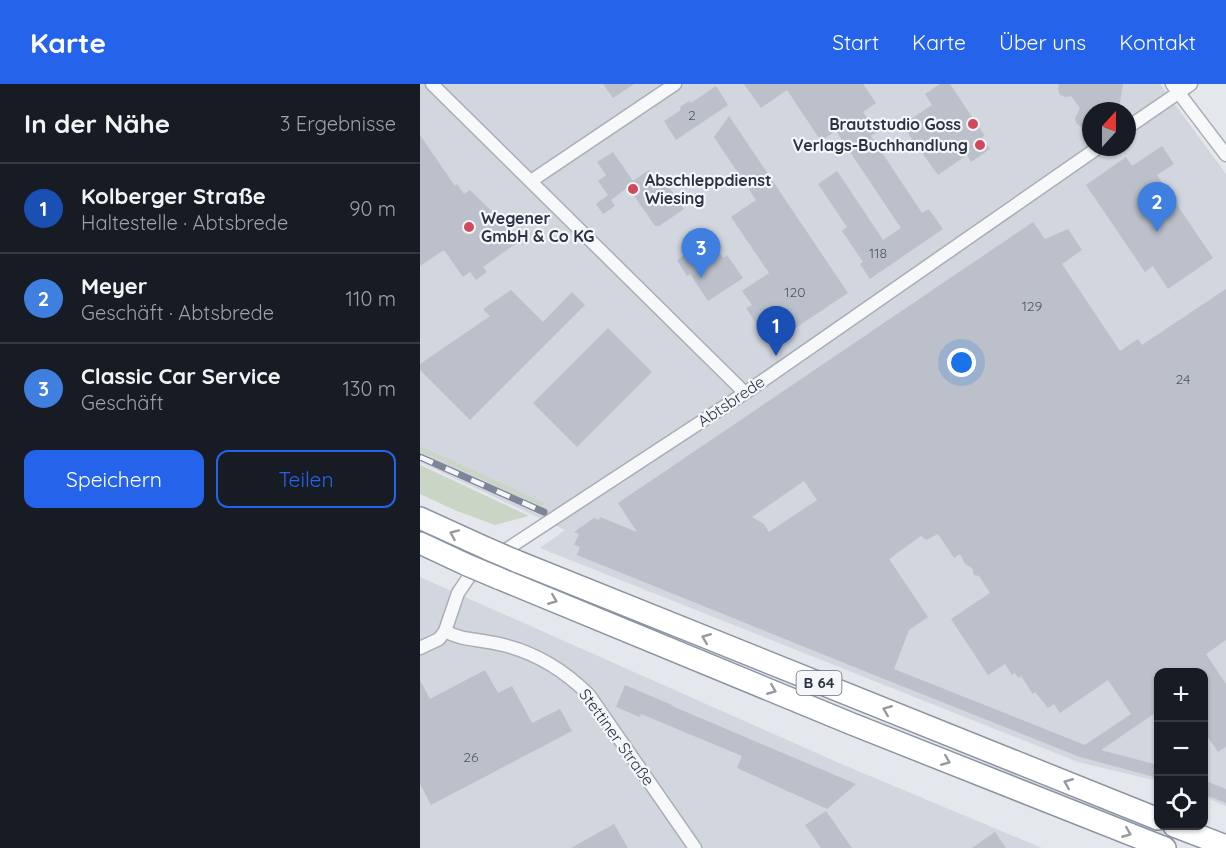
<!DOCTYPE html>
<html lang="de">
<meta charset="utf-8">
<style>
:root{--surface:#171b24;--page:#20242c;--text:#f1f3f6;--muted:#9ea1a6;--line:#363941;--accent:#2563eb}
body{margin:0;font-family:Quicksand,sans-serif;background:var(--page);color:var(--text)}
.controls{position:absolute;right:18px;bottom:18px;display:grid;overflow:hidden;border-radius:12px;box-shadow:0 2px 4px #0004}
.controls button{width:54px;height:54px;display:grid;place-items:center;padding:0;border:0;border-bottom:2px solid var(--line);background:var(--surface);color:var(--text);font:30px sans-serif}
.compass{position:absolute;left:662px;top:18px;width:54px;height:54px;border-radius:50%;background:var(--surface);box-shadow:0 2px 4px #0004;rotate:21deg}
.you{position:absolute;left:542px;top:279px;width:21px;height:21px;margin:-15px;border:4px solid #fff;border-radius:50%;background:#1a73e8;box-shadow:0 0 0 9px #1a73e833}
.badge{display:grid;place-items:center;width:39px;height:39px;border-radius:50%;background:var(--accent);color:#fff;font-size:20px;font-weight:700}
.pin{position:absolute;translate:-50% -50px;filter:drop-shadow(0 2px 3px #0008)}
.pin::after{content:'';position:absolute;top:32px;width:21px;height:18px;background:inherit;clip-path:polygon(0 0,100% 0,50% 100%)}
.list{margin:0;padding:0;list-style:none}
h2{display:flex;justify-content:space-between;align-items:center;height:78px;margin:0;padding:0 24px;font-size:26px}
h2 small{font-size:20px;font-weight:400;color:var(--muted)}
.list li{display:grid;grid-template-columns:39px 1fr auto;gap:18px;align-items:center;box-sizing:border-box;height:90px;padding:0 24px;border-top:2px solid var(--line)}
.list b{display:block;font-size:22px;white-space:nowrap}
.list p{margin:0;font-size:20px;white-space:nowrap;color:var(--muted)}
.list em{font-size:20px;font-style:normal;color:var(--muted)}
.actions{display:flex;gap:12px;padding:18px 24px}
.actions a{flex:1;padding:14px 0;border:2px solid var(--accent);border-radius:12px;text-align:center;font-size:21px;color:var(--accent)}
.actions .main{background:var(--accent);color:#fff}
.icon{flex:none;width:33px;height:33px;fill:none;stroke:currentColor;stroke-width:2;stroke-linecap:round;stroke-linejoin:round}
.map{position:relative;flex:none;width:806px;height:764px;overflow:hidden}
header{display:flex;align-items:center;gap:36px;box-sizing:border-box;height:84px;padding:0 30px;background:var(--accent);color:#fff}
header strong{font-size:28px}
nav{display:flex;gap:33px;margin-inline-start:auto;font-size:21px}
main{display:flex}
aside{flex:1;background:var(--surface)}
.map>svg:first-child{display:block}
.built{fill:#d2d6de;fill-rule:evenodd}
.green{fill:#c9d6c5}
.building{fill:#bbc0ca;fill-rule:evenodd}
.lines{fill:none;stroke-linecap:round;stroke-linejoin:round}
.street-casing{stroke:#a9aeb7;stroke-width:15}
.highway-casing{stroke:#8b94a3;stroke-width:24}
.street{stroke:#f7f8fa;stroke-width:12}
.highway{stroke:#fff;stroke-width:21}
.rail-casing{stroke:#7d8696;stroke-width:7}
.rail{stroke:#f4f6f9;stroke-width:4.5;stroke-dasharray:14;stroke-linecap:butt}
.highway-bridge-casing{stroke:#8b94a3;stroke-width:24;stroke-linecap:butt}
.highway-bridge{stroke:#fff;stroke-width:21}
.oneway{stroke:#959aa2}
.poi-dot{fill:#d1495b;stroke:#f4f6f9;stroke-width:2}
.labels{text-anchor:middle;stroke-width:4.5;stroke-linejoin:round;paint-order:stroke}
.number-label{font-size:14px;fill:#4f5766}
.shield{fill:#f4f6f9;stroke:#676e7b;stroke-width:1.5}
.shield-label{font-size:15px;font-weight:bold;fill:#2b3445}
.poi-label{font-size:16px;font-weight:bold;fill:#2b3445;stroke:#f4f6f9;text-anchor:end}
.street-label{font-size:16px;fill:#2b3445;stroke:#f4f6f9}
</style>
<header>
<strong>Karte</strong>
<nav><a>Start</a><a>Karte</a><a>Über uns</a><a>Kontakt</a></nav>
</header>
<main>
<aside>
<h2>In der Nähe<small>3 Ergebnisse</small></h2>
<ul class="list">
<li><span class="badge" style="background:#1a4fb4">1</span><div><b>Kolberger Straße</b><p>Haltestelle · Abtsbrede</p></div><em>90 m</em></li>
<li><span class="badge" style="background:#3f7fe0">2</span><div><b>Meyer</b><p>Geschäft · Abtsbrede</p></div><em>110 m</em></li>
<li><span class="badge" style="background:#3f7fe0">3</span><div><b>Classic Car Service</b><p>Geschäft</p></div><em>130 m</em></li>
</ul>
<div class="actions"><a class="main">Speichern</a><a>Teilen</a></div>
</aside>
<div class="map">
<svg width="806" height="764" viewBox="0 0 806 764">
<rect width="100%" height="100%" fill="#e4e7ec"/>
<path class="built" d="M0 0H740L806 90V722L784 713V588H738V697L658 678 120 464 145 446 0 378ZM671 27H707V63H671Z
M0 493 419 679 622 764H0Z"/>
<path class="green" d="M0 362 124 419 123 423 0 367Z
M0 381 109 432 75 441 37 427 0 410Z"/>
<path class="building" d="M183 0H214L193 14Z
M324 0H443L456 19 443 28 457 48 451 52 502 129 509 125 523 145 450 195 440 180 443 178 422 147 427 143 398 100 417 87 463 156 481 144 416 47 401 57 367 6 341 24Z
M520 0H530L565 52 562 53 570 65 551 78 547 71 518 91 482 41 512 21 505 10Z
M639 0H703L699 24 694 27H671V44H662L656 39 655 34 660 24 651 12 646 13 640 11 638 5Z
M296 2 308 21 256 56 244 37 261 26 260 23 269 17 271 19Z
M309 32 428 209 356 257 347 243 341 247 337 241 326 224 332 221 322 207 349 189 311 133 336 116 294 53Z
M0 51 35 102 37 100 44 110 50 106 101 156 63 183 67 188 56 196 50 188 43 193 24 166 0 182Z
M742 62 754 80 737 91 793 174 748 205 733 182 725 188 666 101 706 73 712 82Z
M193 68 213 97 229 86 234 94 240 90 264 125 239 142H235L208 103 191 116 195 122 183 130 176 120 188 111 178 97 186 91 177 78Z
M613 138 625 155 648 145 662 166 642 180 700 267 718 255 722 261 806 205V556L786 570 806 600V663L798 668 783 646V588H738V627L681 666 738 681V694L660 673 469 597 157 471 160 463 154 461 159 450 154 448 174 434 179 436 180 433 217 448 198 419ZM384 397 397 416 349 448 344 440 332 433ZM518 450 534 474 540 470 545 480 552 484 554 491 559 492 570 509 531 535 568 591 585 580 592 591 595 589 598 594 601 592 613 610 615 608 628 624 634 620 640 629 688 596 711 630 665 661 474 585 489 546 508 533 469 475 501 452 506 456Z
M289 154 303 174 307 171 323 194 288 217 270 190 267 192 257 176Z
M91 206 123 238 152 208 165 221 50 336 0 286V280L70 232 63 225Z
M188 244 232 288 157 363 113 319Z
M65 586 78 609 92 602 112 639 140 625 152 647 11 721 0 700V596L10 615Z
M205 601 252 621V622L436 700 407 725 317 684 322 672 221 630 220 633 196 623Z
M783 696 806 705V719L783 710Z
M406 727 432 764H401L385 741Z
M194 740 208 764H151Z
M575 748 586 764H552Z"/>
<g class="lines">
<g class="street-casing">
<path id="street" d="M12 0 325 309
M752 0 806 71
M707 44 771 0
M111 97 255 0
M78 471 325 309 679 63
M25 547C41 556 56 555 74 559 112 566 142 584 169 611L275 764
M0 564 19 555 25 547 38 509 53 487 61 482"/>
</g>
<g class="highway-casing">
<path id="highway" d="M0 434 68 465
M0 459 47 481
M96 477 738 735
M78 494 432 640 745 764
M754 742 806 762"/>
</g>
<use href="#street" class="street"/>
<use href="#highway" class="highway"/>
<g class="rail-casing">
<path id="rail" d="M0 373 124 428"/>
</g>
<use href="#rail" class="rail"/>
<g class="highway-bridge-casing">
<path id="highway-bridge" d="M68 465 96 477
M47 481 78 494"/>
</g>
<use href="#highway-bridge" class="highway-bridge"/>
</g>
<defs><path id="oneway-chevron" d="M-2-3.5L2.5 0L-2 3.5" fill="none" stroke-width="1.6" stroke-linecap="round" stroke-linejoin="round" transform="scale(1.5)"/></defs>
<g class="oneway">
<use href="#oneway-chevron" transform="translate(34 450) rotate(-156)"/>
<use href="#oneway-chevron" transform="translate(133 516) rotate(22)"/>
<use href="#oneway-chevron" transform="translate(286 554) rotate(-158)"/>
<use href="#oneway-chevron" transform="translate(352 606) rotate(22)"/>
<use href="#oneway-chevron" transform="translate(467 626) rotate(-158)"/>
<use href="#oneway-chevron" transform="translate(526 677) rotate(22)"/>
<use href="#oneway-chevron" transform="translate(648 699) rotate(-158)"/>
<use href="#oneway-chevron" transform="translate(707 749) rotate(22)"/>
</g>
<g class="poi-dot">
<circle cx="553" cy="40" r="6"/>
<circle cx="560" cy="61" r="6"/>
<circle cx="213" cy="105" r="6"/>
<circle cx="49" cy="143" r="6"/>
</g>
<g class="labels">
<g class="number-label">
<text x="272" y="36">2</text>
<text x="458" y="174">118</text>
<text x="375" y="213">120</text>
<text x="612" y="227">129</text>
<text x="763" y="300">24</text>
<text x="51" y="678">26</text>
</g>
<rect class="shield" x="376.5" y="587" width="45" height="24" rx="4.5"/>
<g class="shield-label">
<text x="399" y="604">B 64</text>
</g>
<g class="poi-label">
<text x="541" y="46">Brautstudio Goss</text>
<text x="548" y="67">Verlags-Buchhandlung</text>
<text x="225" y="102" text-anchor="start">Abschleppdienst<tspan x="225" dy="18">Wiesing</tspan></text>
<text x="61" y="140" text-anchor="start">Wegener<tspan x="61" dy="18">GmbH &amp; Co KG</tspan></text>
</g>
<g class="street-label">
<text transform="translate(311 317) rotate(-34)" y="6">Abtsbrede</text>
<text transform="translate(197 653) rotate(54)" y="6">Stettiner Straße</text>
</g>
</g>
</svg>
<div class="controls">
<button>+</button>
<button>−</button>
<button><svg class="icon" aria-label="locate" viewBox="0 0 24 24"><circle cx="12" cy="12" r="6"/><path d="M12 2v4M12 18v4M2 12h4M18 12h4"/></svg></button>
</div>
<svg class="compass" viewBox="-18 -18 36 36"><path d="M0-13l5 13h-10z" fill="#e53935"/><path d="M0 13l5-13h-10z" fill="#9ea1a6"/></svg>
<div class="you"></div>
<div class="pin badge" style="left:356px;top:272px;background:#1a4fb4">1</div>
<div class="pin badge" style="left:737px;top:148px;background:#3f7fe0">2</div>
<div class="pin badge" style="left:281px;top:194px;background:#3f7fe0">3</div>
</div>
</main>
